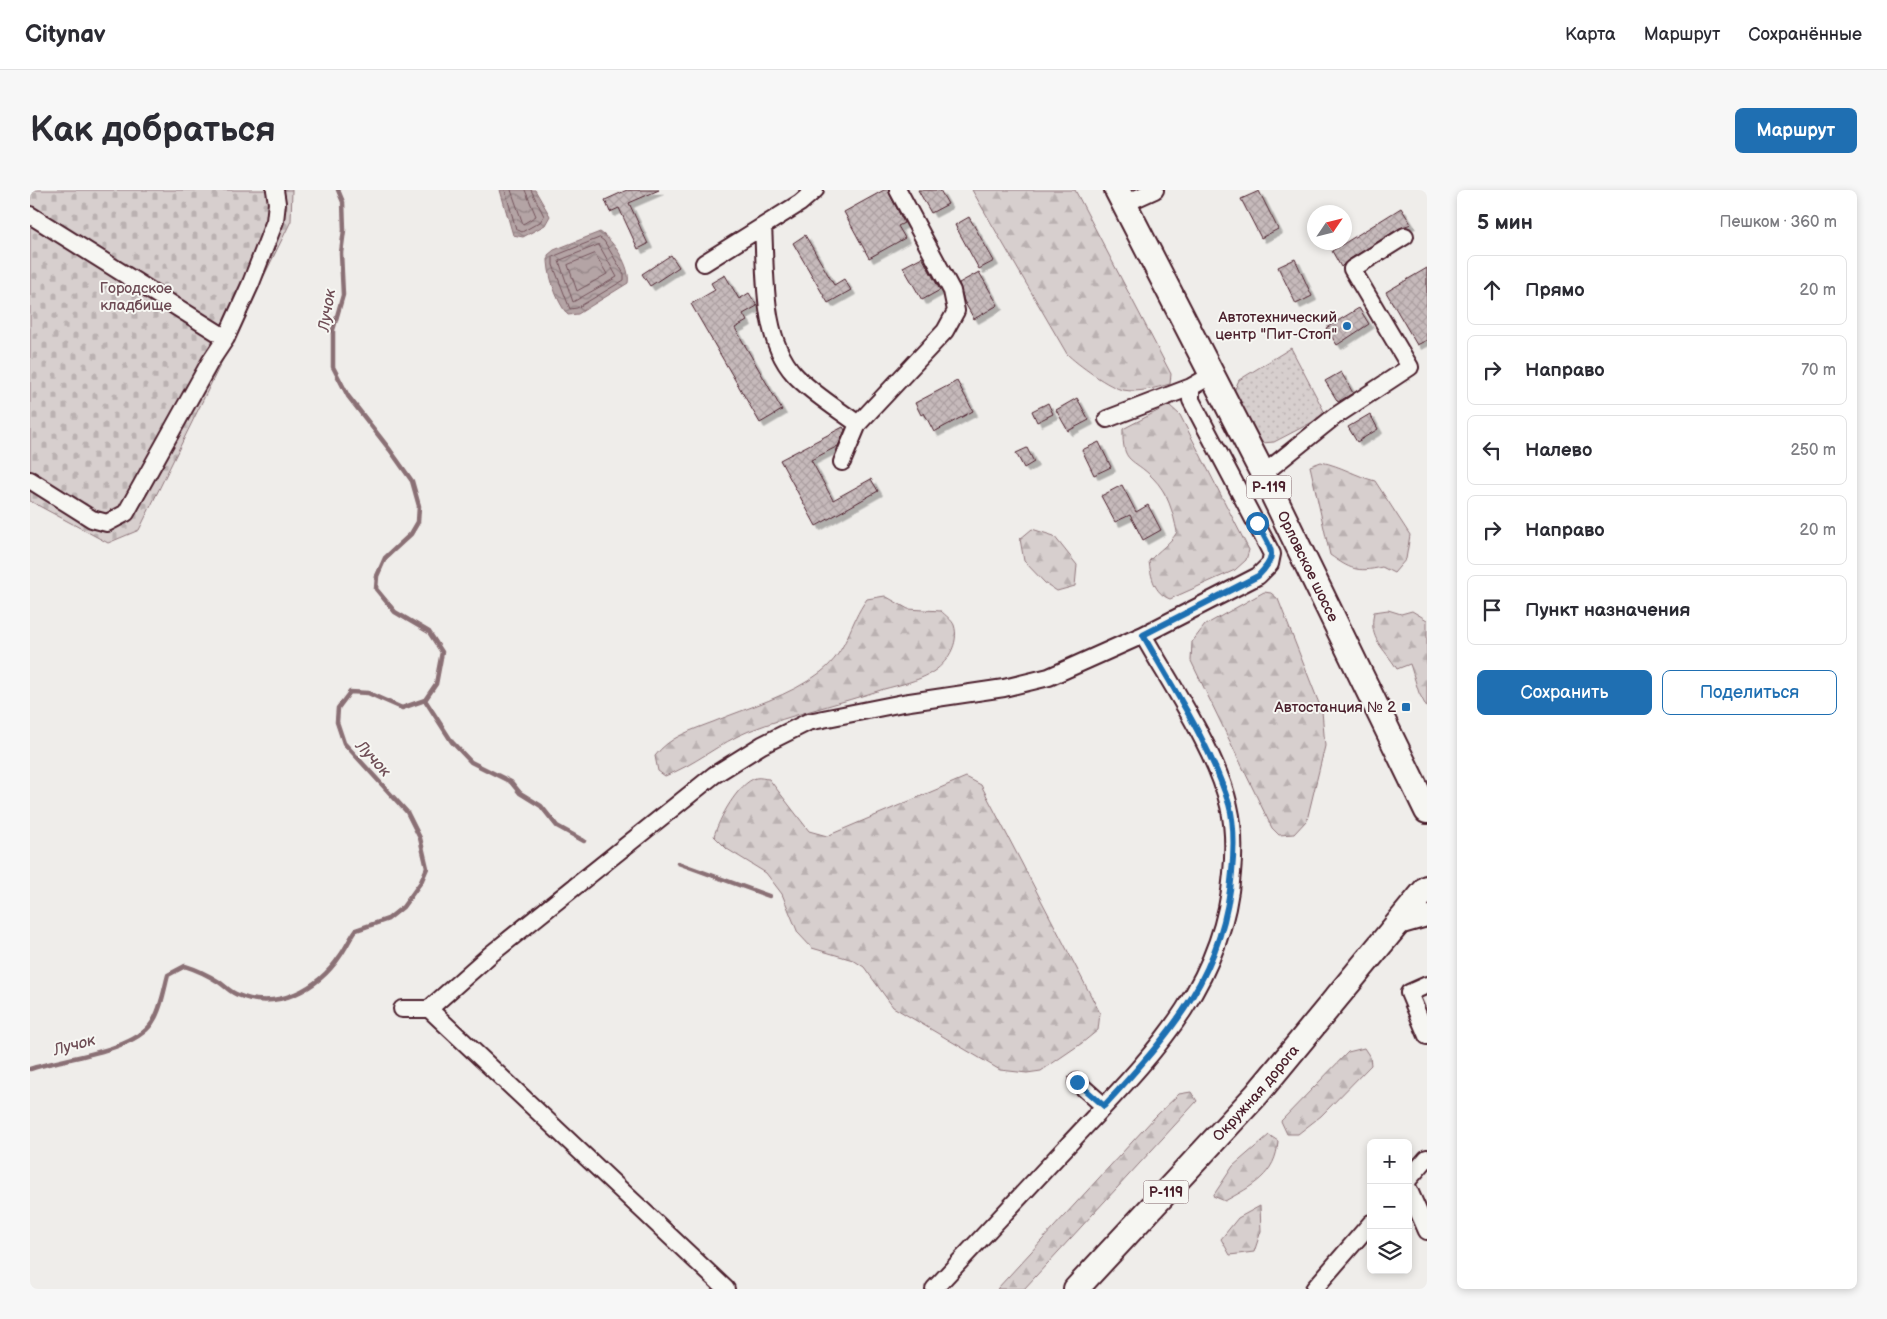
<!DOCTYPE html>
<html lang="ru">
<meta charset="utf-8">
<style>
:root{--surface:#fff;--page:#f7f7f7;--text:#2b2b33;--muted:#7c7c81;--line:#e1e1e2;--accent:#1f6fb2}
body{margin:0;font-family:"Balsamiq Sans",sans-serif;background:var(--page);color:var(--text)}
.controls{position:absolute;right:15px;bottom:15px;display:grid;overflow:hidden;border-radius:8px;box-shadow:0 2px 8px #0003}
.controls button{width:45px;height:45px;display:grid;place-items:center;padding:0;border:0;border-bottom:1px solid var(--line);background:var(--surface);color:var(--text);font:25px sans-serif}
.compass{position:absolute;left:1277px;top:15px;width:45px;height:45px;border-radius:50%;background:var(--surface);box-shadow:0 2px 8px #0003;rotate:55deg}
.stop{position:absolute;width:15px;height:15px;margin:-11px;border:4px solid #1f6fb2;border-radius:50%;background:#fff}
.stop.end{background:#1f6fb2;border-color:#fff;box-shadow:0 1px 5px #0008}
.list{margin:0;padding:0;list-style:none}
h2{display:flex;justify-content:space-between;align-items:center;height:65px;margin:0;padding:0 20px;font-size:21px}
h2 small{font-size:16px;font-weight:400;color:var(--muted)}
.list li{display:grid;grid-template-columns:32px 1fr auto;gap:15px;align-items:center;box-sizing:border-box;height:70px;margin:0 10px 10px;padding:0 10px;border:1px solid var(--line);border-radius:8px}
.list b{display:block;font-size:19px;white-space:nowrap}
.list em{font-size:16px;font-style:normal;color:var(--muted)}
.actions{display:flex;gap:10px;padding:15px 20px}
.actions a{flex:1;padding:11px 0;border:1px solid var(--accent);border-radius:8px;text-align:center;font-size:18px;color:var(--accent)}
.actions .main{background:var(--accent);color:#fff}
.icon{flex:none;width:28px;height:28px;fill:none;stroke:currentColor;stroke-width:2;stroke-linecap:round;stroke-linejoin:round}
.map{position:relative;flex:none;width:1397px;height:1099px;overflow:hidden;border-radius:8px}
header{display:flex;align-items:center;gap:30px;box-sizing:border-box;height:70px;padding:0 25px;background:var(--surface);border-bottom:1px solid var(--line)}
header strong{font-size:24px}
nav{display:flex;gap:28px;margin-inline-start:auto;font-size:18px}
.intro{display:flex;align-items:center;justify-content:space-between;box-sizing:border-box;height:120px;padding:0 30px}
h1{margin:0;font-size:35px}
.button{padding:12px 22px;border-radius:8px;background:var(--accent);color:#fff;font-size:18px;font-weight:700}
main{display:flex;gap:30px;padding:0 30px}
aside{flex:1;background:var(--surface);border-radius:8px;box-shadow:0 2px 8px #0003}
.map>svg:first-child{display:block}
.grass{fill:url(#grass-dots);stroke:#90777c}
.forest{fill:url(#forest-firs);stroke:#90777c}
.cemetery{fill:url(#cemetery-stones);stroke:#90777c}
.water{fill:url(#water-waves);stroke:#8a6f74}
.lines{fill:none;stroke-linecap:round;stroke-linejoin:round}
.shore{stroke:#74545c;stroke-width:1}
.stream{stroke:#8a6f74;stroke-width:4.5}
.building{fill:url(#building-cross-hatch);stroke:#4a1f2b;filter:url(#shadow)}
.minor-casing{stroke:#4a1f2b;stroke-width:20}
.major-casing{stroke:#4a1f2b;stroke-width:24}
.highway-casing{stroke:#4a1f2b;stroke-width:28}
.minor{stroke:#f6f6f2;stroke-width:16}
.major{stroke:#f6f6f2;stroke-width:20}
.highway{stroke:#f6f6f2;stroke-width:24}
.route{stroke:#1f6fb2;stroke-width:6}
.poi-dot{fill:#1f6fb2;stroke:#f6f6f2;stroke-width:2}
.labels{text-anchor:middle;stroke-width:4;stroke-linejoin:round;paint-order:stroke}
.shield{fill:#f6f6f2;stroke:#7e6067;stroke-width:1}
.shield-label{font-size:14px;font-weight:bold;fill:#4a1f2b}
.park-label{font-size:15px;fill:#6d4b54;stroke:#f6f6f2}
.poi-label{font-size:15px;fill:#4a1f2b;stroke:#f6f6f2;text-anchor:end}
.street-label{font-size:15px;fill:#4a1f2b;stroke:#f6f6f2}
.water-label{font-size:16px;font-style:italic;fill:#6f4e56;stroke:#f6f6f2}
</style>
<header>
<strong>Citynav</strong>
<nav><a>Карта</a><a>Маршрут</a><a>Сохранённые</a></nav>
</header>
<div class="intro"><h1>Как добраться</h1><a class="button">Маршрут</a></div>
<main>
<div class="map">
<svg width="1397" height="1099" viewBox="0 0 1397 1099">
<defs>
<pattern id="grass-dots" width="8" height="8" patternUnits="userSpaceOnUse" patternTransform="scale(1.25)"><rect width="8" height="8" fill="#d7cfce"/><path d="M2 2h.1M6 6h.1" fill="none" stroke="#bab1b1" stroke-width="1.8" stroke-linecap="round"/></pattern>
<pattern id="forest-firs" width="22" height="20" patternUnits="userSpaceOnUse" patternTransform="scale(1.25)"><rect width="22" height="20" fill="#d7cfce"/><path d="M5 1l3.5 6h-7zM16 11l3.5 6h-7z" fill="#bab1b1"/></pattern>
<pattern id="cemetery-stones" width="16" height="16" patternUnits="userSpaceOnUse" patternTransform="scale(1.25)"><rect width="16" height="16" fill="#d7cfce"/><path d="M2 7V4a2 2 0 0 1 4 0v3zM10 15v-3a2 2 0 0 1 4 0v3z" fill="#bab1b1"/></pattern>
<pattern id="water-waves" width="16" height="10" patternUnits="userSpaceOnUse" patternTransform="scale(1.25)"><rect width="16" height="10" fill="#b4a4a5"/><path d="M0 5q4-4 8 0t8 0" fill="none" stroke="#948587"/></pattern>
<pattern id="building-cross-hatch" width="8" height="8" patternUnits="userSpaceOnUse" patternTransform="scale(1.25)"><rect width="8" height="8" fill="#c6babb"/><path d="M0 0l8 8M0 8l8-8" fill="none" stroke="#ac9fa1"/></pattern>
<filter id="shadow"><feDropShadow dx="4.5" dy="4.5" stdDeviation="0" flood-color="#0004"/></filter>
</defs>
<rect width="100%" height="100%" fill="#efedea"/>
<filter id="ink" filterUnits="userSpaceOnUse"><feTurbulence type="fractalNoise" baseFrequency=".02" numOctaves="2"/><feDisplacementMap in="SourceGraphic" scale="10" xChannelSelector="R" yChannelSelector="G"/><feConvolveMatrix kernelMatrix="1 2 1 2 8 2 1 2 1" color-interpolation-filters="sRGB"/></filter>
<g filter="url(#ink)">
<path class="grass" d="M1261 158 1296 225 1244 252 1232 253 1204 201 1209 190Z"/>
<path class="forest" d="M942 0H1045L1141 184 1140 194C1125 198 1109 203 1093 200 1080 198 1047 174 1037 164Z
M1139 215 1150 225 1219 360 1216 370 1205 380 1140 409C1124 403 1121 387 1119 371 1129 360 1140 354 1147 342 1143 322 1138 303 1123 288 1103 267 1092 275 1093 239Z
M1291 272C1311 276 1326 286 1345 291L1380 345 1376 369 1364 383 1352 377C1327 383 1320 379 1300 365L1280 276Z
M1002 339 1024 346 1047 375 1045 396 1027 401 1015 393 994 371 990 349Z
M1234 402 1241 403 1248 409 1292 521 1295 556 1277 630 1264 644 1249 645 1242 638 1161 471 1162 452 1175 435Z
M855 406 878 419 911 421C915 425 922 430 924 435 930 453 917 474 901 483 888 491 869 495 854 499 809 514 763 524 719 541 689 553 665 575 635 586L628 581 625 566C639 547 662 540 683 532 719 517 760 506 791 482 819 460 818 435 837 409Z
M1358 420 1371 424 1382 421 1397 430V518L1389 503 1380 474 1367 479C1354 457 1338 450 1344 422Z
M936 587 951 595 1070 823 1068 840 1052 853 1011 881 997 883 970 880 863 817 834 777 823 770 782 758 768 743 752 704 736 683 697 659 684 646C689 629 708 593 726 588 730 587 735 589 739 589L779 641 797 646Z
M1334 858 1340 867 1341 875 1291 926 1268 944H1257L1251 931 1318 862Z
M1161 902 1167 911 994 1099H967L1125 927 1149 904Z
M1239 945 1248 951C1246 985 1222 996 1195 1011L1183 1006 1203 976Z
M1230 1016 1231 1041 1224 1062 1200 1065 1191 1049 1208 1028Z"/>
<path class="cemetery" d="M0 0H262L261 31 109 340 78 353 0 311Z"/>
<path class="water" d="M470 0H505L520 26 515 35 493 47 483 45Z
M570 42C584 51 601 77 598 93L548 124 538 125C526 111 517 83 518 65L524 60Z"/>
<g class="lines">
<path class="shore" d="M475 0 486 39 492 42 510 32 514 26 501 0
M481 0 493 34 506 26 495 0
M570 48 574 51 594 84V90L547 118 540 119 523 75V67Z
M569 55 587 87 543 112 529 71Z
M565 64 577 84 547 101 538 75Z"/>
<path class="stream" d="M395 510 422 552 441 572 481 592 490 603 511 616 527 636 554 651
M648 673 739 706
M0 879C32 868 103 862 122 833 131 820 134 800 138 785L155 776C168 780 178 785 189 792 195 796 201 803 208 805 247 821 288 799 310 766 316 758 320 748 326 740L358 729 373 717 391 692 397 678 390 648 377 622 314 553 307 532 308 518 320 502 338 503 372 518 395 510 406 494 412 462 399 442 365 422 346 399 347 386 355 368 381 344 388 332 389 316 382 291 360 260 318 206 303 177V140L313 105 311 63 314 40 313 12 308 0"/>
</g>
<path class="building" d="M597 0H629L599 13 618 54 608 59 589 18 580 22 575 10Z
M854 0H858L874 33 868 36 875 48 839 68 814 22Z
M888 0H910L918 14 901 23Z
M1229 1 1248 39 1231 48 1211 9Z
M1371 18 1381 34 1370 38 1317 71 1311 77 1302 61Z
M939 27 964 71 949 79 925 35Z
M775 45 804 95 814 89 821 100 798 113 763 53Z
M641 65 649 77 620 96 612 84Z
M892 67 910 100 892 110 873 77Z
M1265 69 1282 106 1266 114 1248 77Z
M1397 78V150L1387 155 1356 102Z
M949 82 968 115 944 129 934 111 929 93Z
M695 85 709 109 719 103 727 116 713 124 717 131 705 138 752 220 730 233 661 114 685 100 681 93Z
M1329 118 1339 134 1307 155 1296 138Z
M1311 182 1323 203 1308 212 1295 191Z
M927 191 943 221 904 242 894 223 891 225 885 213Z
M1047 208 1059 230 1038 241 1026 220Z
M1018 213 1023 224 1007 232 1002 221Z
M1340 224 1348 239 1327 252 1318 237Z
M813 237 815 240 808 256 781 270 803 310 841 289 848 301 786 336 750 270Z
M1069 252 1081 277 1064 285 1052 260Z
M997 258 1004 272 994 278 986 263Z
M1092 295 1106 322 1118 315 1131 340 1113 350 1100 325 1085 332 1071 306Z"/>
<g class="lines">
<g class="minor-casing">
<path id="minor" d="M1094 14 1125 0
M0 25 196 148
M733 36C736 82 731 147 764 184 779 201 809 220 828 234
M674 73 770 13 785 0
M1077 229 1161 197 1182 185
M812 272 828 234 915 141 926 121 922 101 868 0
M1233 284 1304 227 1380 177 1322 79 1375 46
M0 290 62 329 77 333 96 323 180 172 196 148 221 93 245 31 247 13 245 0
M1397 795 1379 803 1397 846
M372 819H399L461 764 684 585 732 555 778 532 873 513 974 498 1019 487 1113 445
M399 819 696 1099
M1047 892 1074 916
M1378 990 1397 968
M1378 998 1397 1041
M904 1099C949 1051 993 1003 1038 955 1114 873 1193 801 1202 683 1204 662 1204 637 1199 616 1187 562 1141 495 1113 445L1228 386 1240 374 1242 364 1161 210V197
M1284 1099 1341 1033"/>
</g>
<g class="major-casing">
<path id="major" d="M1369 734 1397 726"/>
</g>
<g class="highway-casing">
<g id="highway">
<path id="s1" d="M1087 0 1233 284 1397 621"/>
<path id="s2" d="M1046 1099 1227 904 1397 698"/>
</g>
</g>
<use href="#minor" class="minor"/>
<use href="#major" class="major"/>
<use href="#highway" class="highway"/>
</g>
</g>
<g class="lines" filter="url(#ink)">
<path class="route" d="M1047 892 1074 916C1140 843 1194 786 1202 682 1204 661 1205 635 1199 614 1180 554 1144 500 1113 445L1228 386C1251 363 1239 358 1227 333"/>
</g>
<g class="poi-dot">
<circle cx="1317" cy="136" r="5"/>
<rect x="1371" y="512" width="10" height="10" rx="2.5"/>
</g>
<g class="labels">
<g class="shield">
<rect x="1216.5" y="285.5" width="45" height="23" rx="4"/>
<rect x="1113.5" y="990.5" width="45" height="23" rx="4"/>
</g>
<g class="shield-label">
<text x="1239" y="302">Р-119</text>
<text x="1136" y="1007">Р-119</text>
</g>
<g class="park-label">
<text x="106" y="103">Городское<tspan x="106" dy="17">кладбище</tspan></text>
</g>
<g class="poi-label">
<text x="1307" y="132">Автотехнический<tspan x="1307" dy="17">центр "Пит-Стоп"</tspan></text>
<text x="1366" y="522">Автостанция № 2</text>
</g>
<g class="street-label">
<text dy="5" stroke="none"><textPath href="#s1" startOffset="422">Орловское шоссе</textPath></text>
<text dy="5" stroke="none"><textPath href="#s2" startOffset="266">Окружная дорога</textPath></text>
</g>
<g class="water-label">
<text transform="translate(296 120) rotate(-81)" y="6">Лучок</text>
<text transform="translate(344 568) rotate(47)" y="6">Лучок</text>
<text transform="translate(44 854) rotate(-15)" y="6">Лучок</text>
</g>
</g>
</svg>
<div class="controls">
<button>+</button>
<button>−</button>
<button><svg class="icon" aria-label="layers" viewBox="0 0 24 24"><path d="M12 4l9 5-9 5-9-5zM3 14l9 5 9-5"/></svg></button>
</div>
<svg class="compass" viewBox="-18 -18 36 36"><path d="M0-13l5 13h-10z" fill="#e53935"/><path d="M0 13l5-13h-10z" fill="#7c7c81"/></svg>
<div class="stop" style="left:1227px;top:333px"></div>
<div class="stop end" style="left:1047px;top:892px"></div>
</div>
<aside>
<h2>5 мин<small>Пешком · 360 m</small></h2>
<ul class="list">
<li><svg class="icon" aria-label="ahead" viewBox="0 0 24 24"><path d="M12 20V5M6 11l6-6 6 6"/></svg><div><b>Прямо</b></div><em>20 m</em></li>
<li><svg class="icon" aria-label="right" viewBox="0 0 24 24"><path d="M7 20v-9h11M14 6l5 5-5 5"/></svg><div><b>Направо</b></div><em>70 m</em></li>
<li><svg class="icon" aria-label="left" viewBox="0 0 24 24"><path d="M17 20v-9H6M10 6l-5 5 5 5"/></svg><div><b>Налево</b></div><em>250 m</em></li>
<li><svg class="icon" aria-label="right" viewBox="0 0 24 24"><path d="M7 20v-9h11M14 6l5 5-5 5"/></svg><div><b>Направо</b></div><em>20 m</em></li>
<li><svg class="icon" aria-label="arrive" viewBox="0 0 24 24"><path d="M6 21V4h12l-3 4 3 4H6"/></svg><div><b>Пункт назначения</b></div></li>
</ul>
<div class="actions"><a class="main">Сохранить</a><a>Поделиться</a></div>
</aside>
</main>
